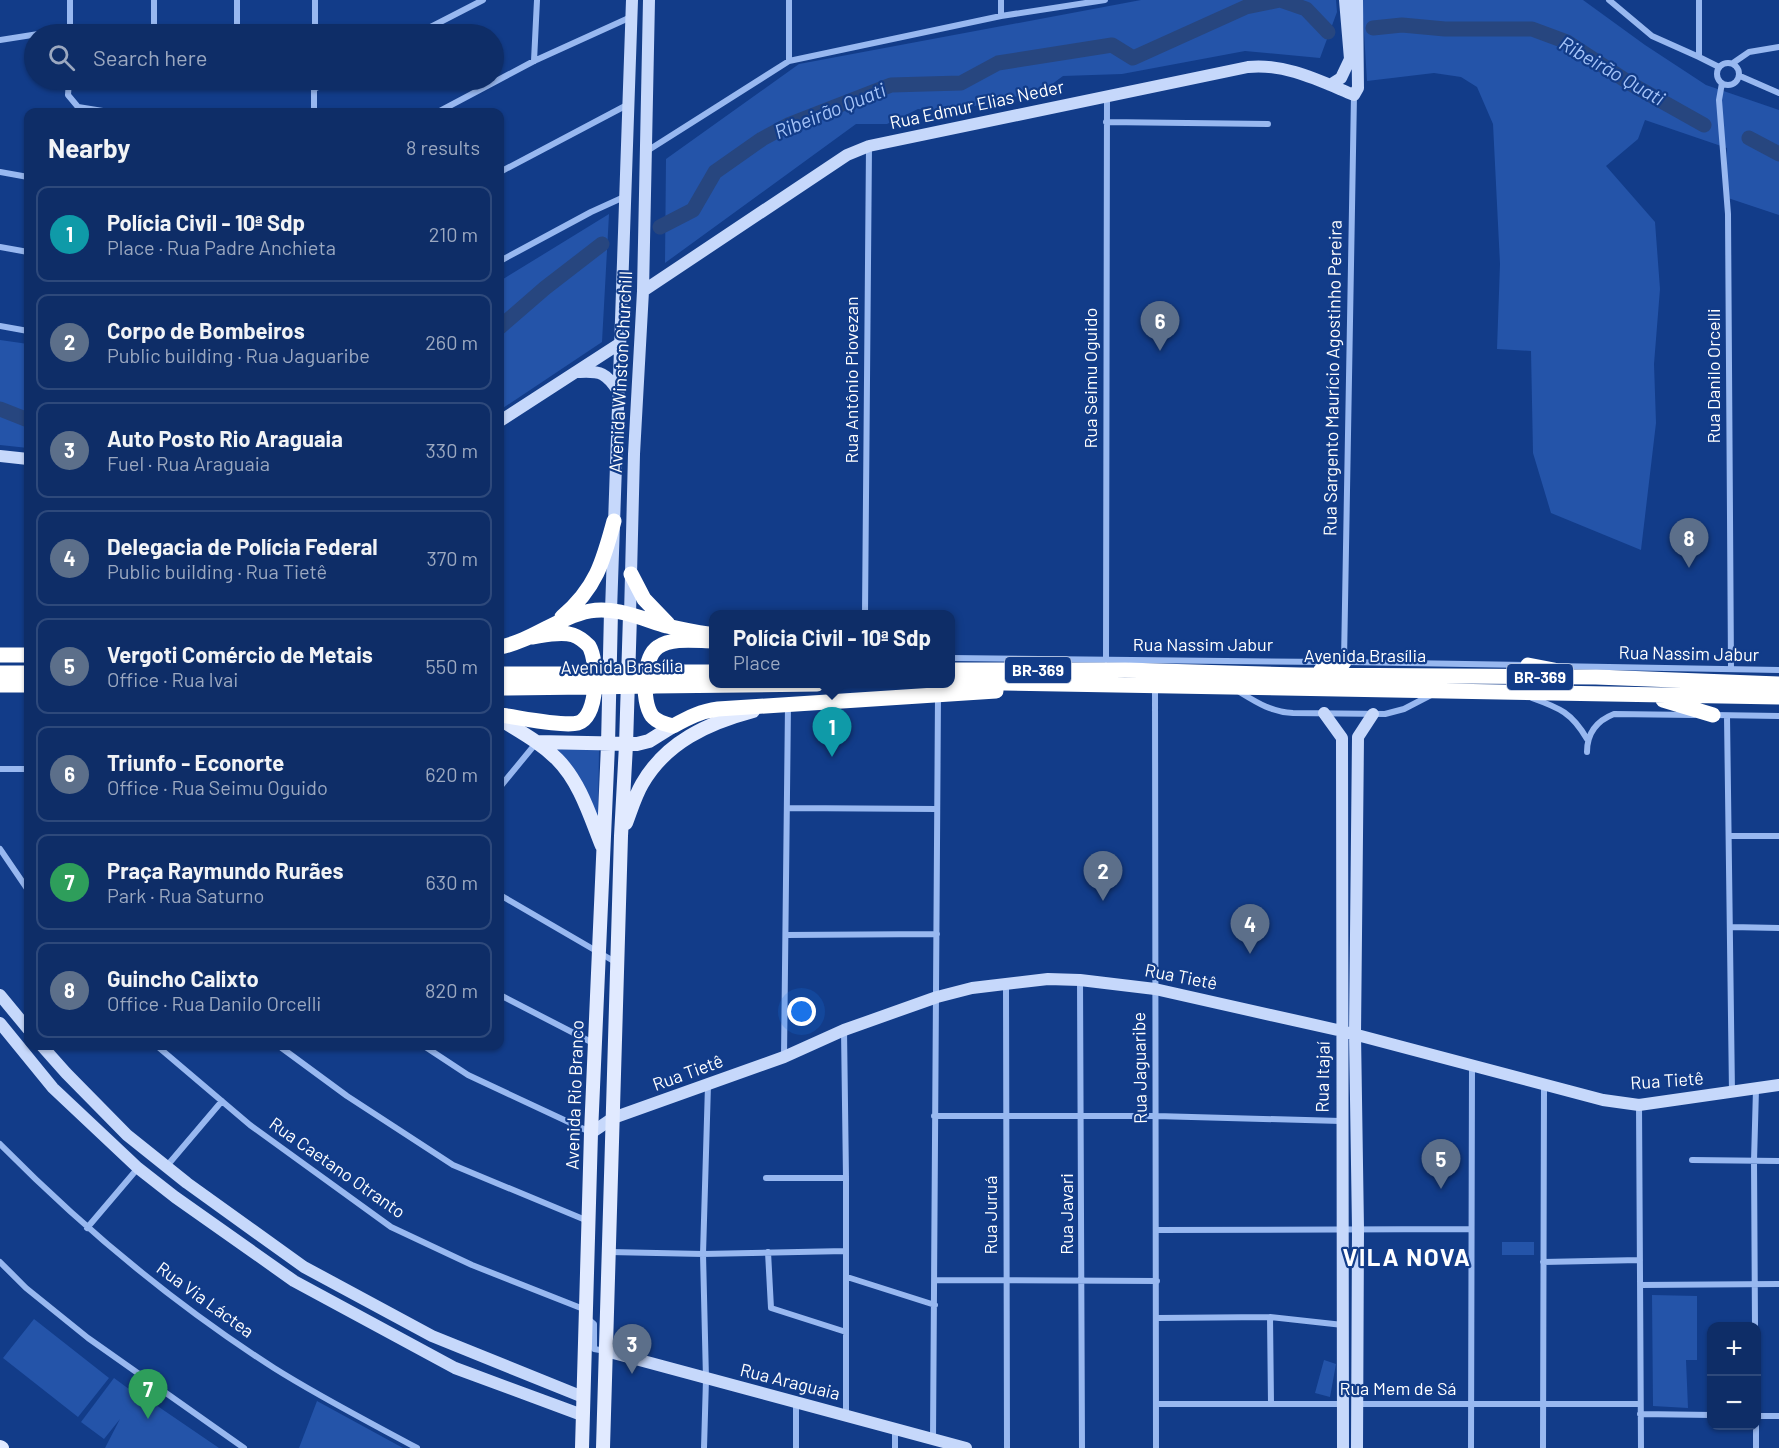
<!DOCTYPE html>
<meta charset="utf-8">
<style>
:root{--surface:#0e2d67;--page:#1c3970;--text:#f1f3f6;--muted:#9ba8c0;--line:#2e497b;--accent:#ffdd57}
body{margin:0;font-family:Barlow,sans-serif;background:var(--page);color:var(--text)}
.controls{position:absolute;right:18px;bottom:18px;display:grid;overflow:hidden;border-radius:12px;box-shadow:0 2px 4px #0004}
.controls button{width:54px;height:54px;display:grid;place-items:center;padding:0;border:0;border-bottom:2px solid var(--line);background:var(--surface);color:var(--text);font:30px sans-serif}
.you{position:absolute;left:802px;top:1012px;width:21px;height:21px;margin:-15px;border:4px solid #fff;border-radius:50%;background:#1a73e8;box-shadow:0 0 0 9px #1a73e833}
.badge{display:grid;place-items:center;width:39px;height:39px;border-radius:50%;background:var(--accent);color:#fff;font-size:20px;font-weight:700}
.pin{position:absolute;translate:-50% -50px;filter:drop-shadow(0 2px 3px #0008)}
.pin::after{content:'';position:absolute;top:32px;width:21px;height:18px;background:inherit;clip-path:polygon(0 0,100% 0,50% 100%)}
.popup{position:absolute;left:709px;top:610px;width:246px;height:78px;box-sizing:border-box;display:grid;place-content:center;border-radius:12px;background:var(--surface);filter:drop-shadow(0 2px 4px #0005);font-size:20px;white-space:nowrap;color:var(--muted)}
.popup b{font-size:22px;color:var(--text)}
.popup::after{content:'';position:absolute;left:50%;top:100%;margin-left:-12px;border:12px solid transparent;border-top-color:var(--surface)}
.list{margin:0;padding:0;list-style:none}
h2{display:flex;justify-content:space-between;align-items:center;height:78px;margin:0;padding:0 24px;font-size:26px}
h2 small{font-size:20px;font-weight:400;color:var(--muted)}
.list li{display:grid;grid-template-columns:39px 1fr auto;gap:18px;align-items:center;box-sizing:border-box;height:96px;margin:0 12px 12px;padding:0 12px;border:2px solid var(--line);border-radius:12px}
.list b{display:block;font-size:22px;white-space:nowrap}
.list p{margin:0;font-size:20px;white-space:nowrap;color:var(--muted)}
.list em{font-size:20px;font-style:normal;color:var(--muted)}
.icon{flex:none;width:33px;height:33px;fill:none;stroke:currentColor;stroke-width:2;stroke-linecap:round;stroke-linejoin:round}
.map{position:relative;flex:none;width:1779px;height:1448px;overflow:hidden}
.search{position:absolute;background:var(--surface);box-shadow:0 2px 4px #0004;left:24px;top:24px;width:480px;height:66px;display:flex;align-items:center;gap:15px;box-sizing:border-box;padding:0 21px;border-radius:33px;color:var(--muted);font-size:22px}
.panel{position:absolute;background:var(--surface);box-shadow:0 2px 4px #0004;left:24px;top:108px;width:480px;height:942px;border-radius:12px}
.map>svg:first-child{display:block}
.green{fill:#2454a9}
.lines{fill:none;stroke-linecap:round;stroke-linejoin:round}
.river{stroke:#27467f;stroke-width:15}
.street{stroke:#98b8f0;stroke-width:6}
.secondary{stroke:#c6d8fb;stroke-width:12}
.primary{stroke:#e1eaff;stroke-width:14}
.highway{stroke:#fff;stroke-width:15}
.highway-bridge{stroke:#fff;stroke-width:15}
.labels{text-anchor:middle;stroke-width:4.5;stroke-linejoin:round;paint-order:stroke}
.shield{fill:#123c89;stroke:#b8c4dc;stroke-width:1.5}
.shield-label{font-size:16px;font-weight:bold;fill:#fff}
.street-label{font-size:18px;fill:#fff;stroke:#123c89}
.water-label{font-size:20px;font-style:italic;fill:#a4c3f8;stroke:#123c89}
.district-label{font-size:24px;font-weight:bold;letter-spacing:1.5px;fill:#fff;stroke:#123c89}
</style>
<div class="map">
<svg width="1779" height="1448" viewBox="0 0 1779 1448">
<rect width="100%" height="100%" fill="#123c89"/>
<path class="green" d="M1141 0H1336L1337 12 1320 58 1245 51 1122 74 1063 76 1044 90 948 112 918 109 887 124H856L665 263 666 159 799 64Z
M1362 0H1583L1645 45 1706 85 1779 110V215L1725 197 1727 148 1645 120 1638 139 1606 166 1655 222 1660 289 1654 364 1656 423 1641 550 1551 513 1533 453 1531 351 1497 349 1500 264 1493 124 1477 87 1461 77 1434 73 1367 81Z
M609 214 602 342 500 410V281Z
M0 340 28 344V448L0 445Z
M551 744 599 750 598 820 561 753Z
M1502 1242H1534V1255H1502Z
M1652 1295 1697 1296V1360H1686L1688 1408 1653 1406Z
M34 1319 109 1378 78 1417 3 1358Z
M1324 1360 1336 1364 1330 1397 1315 1393Z
M114 1378 133 1392 134 1390 219 1448H105L120 1419 104 1439 81 1422Z
M317 1401 403 1448H299Z"/>
<g class="lines">
<path class="river" d="M1373 28 1402 25 1445 29H1532L1567 42 1631 84 1704 125
M1749 138 1779 154
M660 227 693 210 715 172 762 139 788 125 891 85 961 83 998 63 1112 45 1133 58 1246 7 1280 0 1306 9 1328 32
M500 327 545 288 602 244
M0 409 28 420"/>
<path class="street" d="M789 0V61
M1001 0V16
M1609 0 1652 36 1699 57
M1699 0V57L1719 67
M70 34V0
M154 34V0
M237 34V0
M315 34V0
M417 34 483 0
M0 40 70 29 108 34
M534 61 537 0
M1717 74a11 11 0 1 1 22 0a11 11 0 1 1-22 0Z
M1733 63 1749 52 1779 47
M1740 76 1779 93
M69 80 68 95 78 107 109 112
M1722 83 1719 100 1728 214 1731 669
M314 89 332 80
M314 112V80
M438 112 534 61 631 17
M1106 122 1268 124
M647 151 789 61 1001 16 1105 0
M0 172 28 177
M500 172 627 105
M0 247 28 252
M500 261 591 212 624 197
M0 326 28 331
M865 614 869 146
M950 658 1328 662
M1106 660 1107 96
M1344 661 1354 95
M1345 662 1526 665
M1552 666 1779 670
M1155 687 1156 1448
M1238 691C1256 702 1271 712 1293 713L1385 714 1404 709 1431 695
M1532 698C1560 708 1572 713 1587 739
M1714 715 1779 716
M1727 716 1732 1093
M1587 752C1587 733 1596 721 1614 714L1694 715
M0 769H28
M500 787 537 742
M788 808 936 809
M1730 836H1779
M0 849 28 890
M500 895 617 963
M1731 927 1779 928
M786 935 937 934
M1080 980 1082 1448
M1006 983 1007 1448
M500 995 595 1044
M844 1030 846 1178V1415
M157 1046 250 1125 391 1227 472 1265 586 1310
M279 1046 347 1096 453 1165 588 1221
M424 1046 468 1075 590 1132
M784 1057 788 705
M1639 1105 1641 1448
M934 1116H1156L1341 1121
M0 1144C83 1228 174 1304 274 1368 320 1397 369 1422 417 1448
M1692 1160 1779 1161
M166 1167 222 1101
M766 1178H846
M87 1228 138 1168
M1157 1230 1470 1229
M610 1252 703 1254 846 1251
M768 1252 771 1308 846 1332
M0 1262 26 1288 88 1338 244 1448
M1543 1262 1640 1260
M847 1277 935 1305
M935 1280 1157 1281
M1640 1285 1779 1284
M1270 1317 1271 1404
M587 1318 594 1324V1349L606 1351
M1157 1318 1270 1317 1343 1325
M1755 1326 1754 1161 1756 1089
M796 1403V1448
M1156 1404H1345
M1355 1404H1640
M1640 1414 1712 1415
M1756 1416H1779
M895 1429V1448
M933 1439 938 696
M704 1448 706 1379 703 1254 708 1085
M1471 1448 1472 1066
M1543 1448 1544 1085
M1756 1448V1426"/>
<path class="secondary" d="M1345 0 1350 59
M1330 85 1341 78 1350 59
M1354 95 1358 88 1357 0
M643 291 847 155 869 146 1248 67C1285 63 1320 81 1354 95
M580 372C601 371 606 373 618 391
M500 421 619 344
M0 456 28 459
M611 611 632 0
M630 615 634 454 643 291 649 0
M1324 713 1342 738 1343 1448
M0 995 28 1029
M0 1023 53 1088 138 1168 175 1197 294 1281 455 1368 582 1415
M42 1046 66 1073 127 1135 187 1183 304 1267 432 1336 583 1397
M591 1133 613 1118 784 1057 844 1030 937 997 972 988 1048 979 1080 980 1155 989 1342 1031 1603 1100 1639 1105 1779 1085
M606 1351 966 1448
M1357 1448 1358 1229 1355 1034 1358 737 1373 714"/>
<path class="primary" d="M500 719C519 731 540 742 557 759 580 782 590 816 602 846
M537 742 637 744 649 741 673 726
M626 823C631 810 635 796 642 784 666 742 708 723 753 711
M0 1447 2 1448
M582 1448 591 1133 608 745 611 611
M603 1448 621 836 626 745 630 615"/>
<path class="highway" d="M631 574 644 599 668 624
M562 617C596 588 603 562 614 521
M714 641C697 641 672 637 658 647 643 657 641 701 652 716 657 722 665 724 673 726 688 718 701 711 718 709L996 691
M500 647C532 641 558 617 590 611 614 606 643 619 667 626 680 629 694 632 708 634
M0 655H28
M1528 665 1554 670
M950 670H1125L1300 675 1596 677 1779 684
M1321 670 1344 662
M653 672H714
M0 673H28
M500 674H588
M950 682 1779 697
M0 685H28
M653 686 817 684
M500 688 588 687
M1663 700 1713 715
M500 715C517 717 563 727 578 723 599 716 598 661 589 646 585 642 579 637 573 635 561 631 545 635 532 637"/>
<path class="highway-bridge" d="M588 674 653 672
M588 687 653 686"/>
</g>
<g class="labels">
<g class="shield">
<rect x="1005" y="657" width="66" height="26" rx="4.5"/>
<rect x="1507" y="664" width="66" height="26" rx="4.5"/>
</g>
<g class="shield-label">
<text x="1038" y="676">BR-369</text>
<text x="1540" y="683">BR-369</text>
</g>
<g class="street-label">
<text transform="translate(977 105) rotate(-12)" y="6">Rua Edmur Elias Neder</text>
<text transform="translate(621 372) rotate(-87)" y="6">Avenida Winston Churchill</text>
<text transform="translate(1714 376) rotate(-90)" y="6">Rua Danilo Orcelli</text>
<text transform="translate(1091 378) rotate(-90)" y="6">Rua Seimu Oguido</text>
<text transform="translate(1333 378) rotate(-89)" y="6">Rua Sargento Maurício Agostinho Pereira</text>
<text transform="translate(852 380) rotate(-90)" y="6">Rua Antônio Piovezan</text>
<text x="1203" y="651">Rua Nassim Jabur</text>
<text transform="translate(1689 654) rotate(1)" y="6">Rua Nassim Jabur</text>
<text x="1365" y="662">Avenida Brasília</text>
<text transform="translate(622 667) rotate(-1)" y="6">Avenida Brasília</text>
<text transform="translate(1181 977) rotate(11)" y="6">Rua Tietê</text>
<text transform="translate(1140 1068) rotate(-91)" y="6">Rua Jaguaribe</text>
<text transform="translate(688 1073) rotate(-20)" y="6">Rua Tietê</text>
<text transform="translate(1323 1077) rotate(-89)" y="6">Rua Itajaí</text>
<text transform="translate(1667 1081) rotate(-4)" y="6">Rua Tietê</text>
<text transform="translate(575 1095) rotate(-88)" y="6">Avenida Rio Branco</text>
<text transform="translate(337 1168) rotate(35)" y="6">Rua Caetano Otranto</text>
<text transform="translate(1067 1214) rotate(-90)" y="6">Rua Javari</text>
<text transform="translate(991 1215) rotate(-90)" y="6">Rua Juruá</text>
<text transform="translate(205 1300) rotate(36)" y="6">Rua Via Láctea</text>
<text transform="translate(790 1382) rotate(14)" y="6">Rua Araguaia</text>
<text x="1398" y="1395">Rua Mem de Sá</text>
</g>
<g class="water-label">
<text transform="translate(1612 71) rotate(30)" y="7">Ribeirão Quati</text>
<text transform="translate(830 111) rotate(-22)" y="7">Ribeirão Quati</text>
</g>
<g class="district-label">
<text x="1407" y="1266">VILA NOVA</text>
</g>
</g>
</svg>
<div class="controls">
<button>+</button>
<button>−</button>
</div>
<div class="you"></div>
<div class="pin badge" style="left:832px;top:757px;background:#0f9aa8">1</div>
<div class="popup"><b>Polícia Civil - 10ª Sdp</b>Place</div>
<div class="pin badge" style="left:1103px;top:901px;background:#5c6f8a">2</div>
<div class="pin badge" style="left:632px;top:1374px;background:#5c6f8a">3</div>
<div class="pin badge" style="left:1250px;top:954px;background:#5c6f8a">4</div>
<div class="pin badge" style="left:1441px;top:1189px;background:#5c6f8a">5</div>
<div class="pin badge" style="left:1160px;top:351px;background:#5c6f8a">6</div>
<div class="pin badge" style="left:148px;top:1419px;background:#2e9e5b">7</div>
<div class="pin badge" style="left:1689px;top:568px;background:#5c6f8a">8</div>
<div class="search"><svg class="icon" aria-label="search" viewBox="0 0 24 24"><circle cx="10" cy="10" r="6"/><path d="M15 15l6 6"/></svg>Search here</div>
<section class="panel">
<h2>Nearby<small>8 results</small></h2>
<ul class="list">
<li><span class="badge" style="background:#0f9aa8">1</span><div><b>Polícia Civil - 10ª Sdp</b><p>Place · Rua Padre Anchieta</p></div><em>210 m</em></li>
<li><span class="badge" style="background:#5c6f8a">2</span><div><b>Corpo de Bombeiros</b><p>Public building · Rua Jaguaribe</p></div><em>260 m</em></li>
<li><span class="badge" style="background:#5c6f8a">3</span><div><b>Auto Posto Rio Araguaia</b><p>Fuel · Rua Araguaia</p></div><em>330 m</em></li>
<li><span class="badge" style="background:#5c6f8a">4</span><div><b>Delegacia de Polícia Federal</b><p>Public building · Rua Tietê</p></div><em>370 m</em></li>
<li><span class="badge" style="background:#5c6f8a">5</span><div><b>Vergoti Comércio de Metais</b><p>Office · Rua Ivai</p></div><em>550 m</em></li>
<li><span class="badge" style="background:#5c6f8a">6</span><div><b>Triunfo - Econorte</b><p>Office · Rua Seimu Oguido</p></div><em>620 m</em></li>
<li><span class="badge" style="background:#2e9e5b">7</span><div><b>Praça Raymundo Rurães</b><p>Park · Rua Saturno</p></div><em>630 m</em></li>
<li><span class="badge" style="background:#5c6f8a">8</span><div><b>Guincho Calixto</b><p>Office · Rua Danilo Orcelli</p></div><em>820 m</em></li>
</ul>
</section>
</div>
